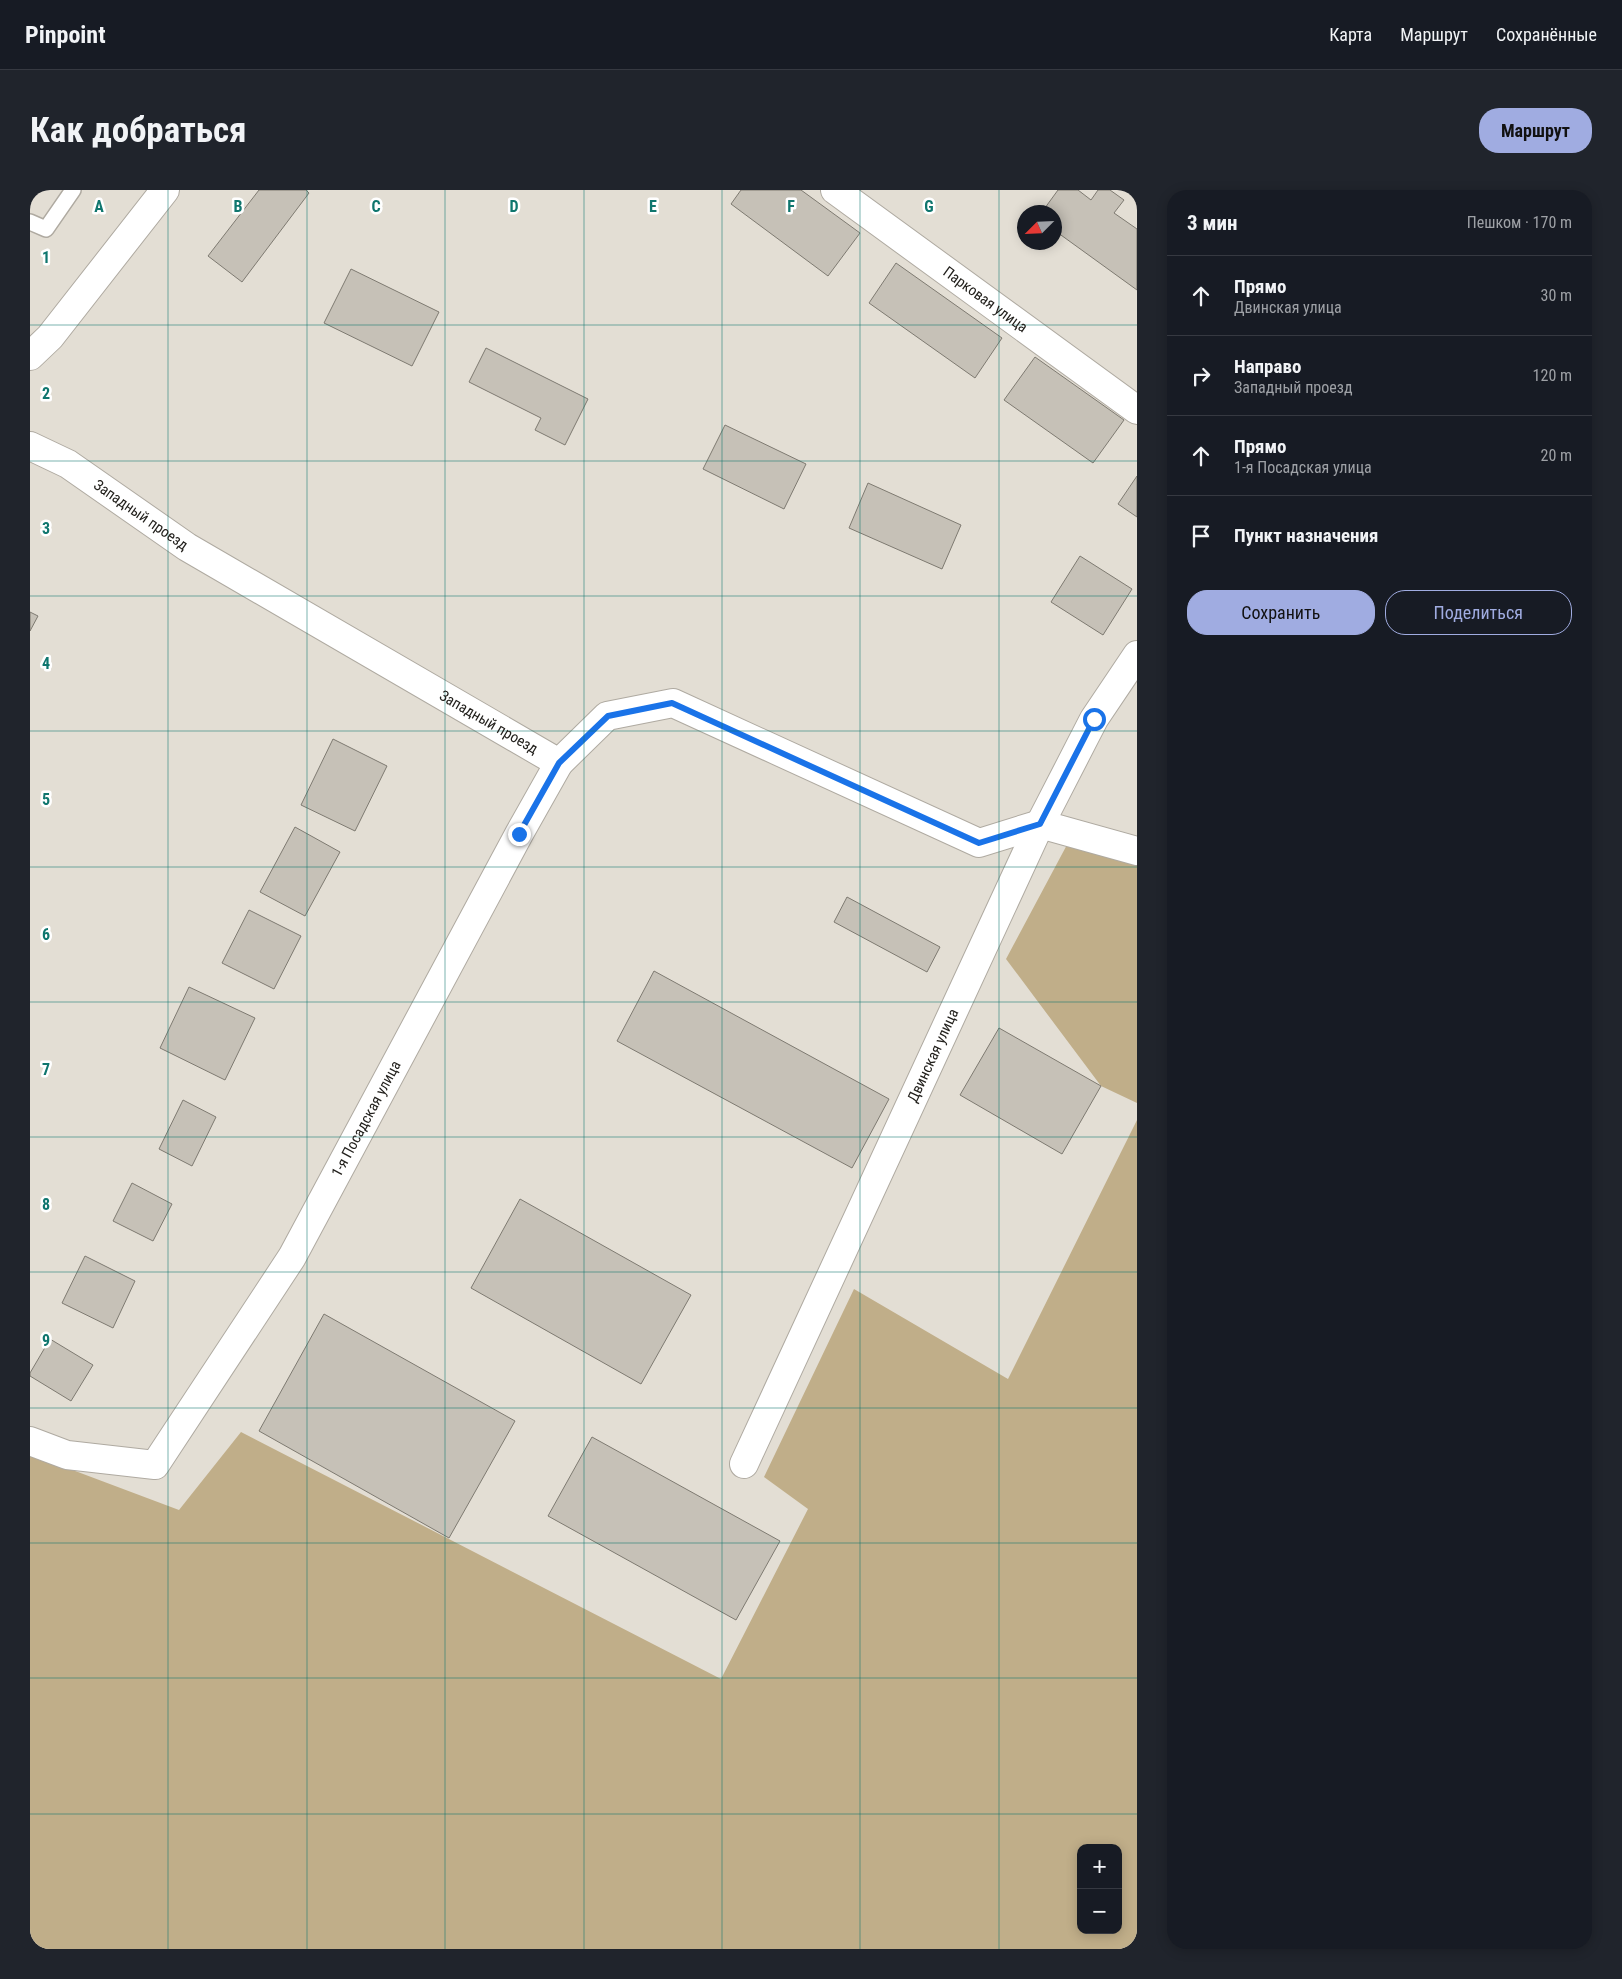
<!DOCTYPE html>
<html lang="ru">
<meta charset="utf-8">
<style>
:root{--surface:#171b24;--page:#20242c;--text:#f1f3f6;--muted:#9ea1a6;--line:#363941;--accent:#a0ace1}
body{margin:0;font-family:"Roboto Condensed",sans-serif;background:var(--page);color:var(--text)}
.controls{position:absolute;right:15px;bottom:15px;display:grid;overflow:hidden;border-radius:10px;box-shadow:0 2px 12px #0003}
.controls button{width:45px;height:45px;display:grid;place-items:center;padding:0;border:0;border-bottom:1px solid var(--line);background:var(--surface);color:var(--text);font:25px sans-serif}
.compass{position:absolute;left:987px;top:15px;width:45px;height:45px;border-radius:50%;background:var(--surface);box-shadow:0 2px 12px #0003;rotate:246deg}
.stop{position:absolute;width:15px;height:15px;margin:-11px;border:4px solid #1a73e8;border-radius:50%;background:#fff}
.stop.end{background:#1a73e8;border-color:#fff;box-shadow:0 1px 5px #0008}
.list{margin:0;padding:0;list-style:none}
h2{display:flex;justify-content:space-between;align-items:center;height:65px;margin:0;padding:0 20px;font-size:21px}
h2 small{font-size:16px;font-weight:400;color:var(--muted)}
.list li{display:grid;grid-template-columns:32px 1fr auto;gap:15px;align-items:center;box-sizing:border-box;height:80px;padding:0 20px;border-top:1px solid var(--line)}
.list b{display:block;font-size:19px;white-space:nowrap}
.list p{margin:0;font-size:16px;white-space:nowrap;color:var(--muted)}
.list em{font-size:16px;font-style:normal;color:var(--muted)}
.actions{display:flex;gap:10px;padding:15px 20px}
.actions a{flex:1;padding:11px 0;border:1px solid var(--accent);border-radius:20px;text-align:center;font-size:18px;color:var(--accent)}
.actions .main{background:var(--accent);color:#111}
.icon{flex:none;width:28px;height:28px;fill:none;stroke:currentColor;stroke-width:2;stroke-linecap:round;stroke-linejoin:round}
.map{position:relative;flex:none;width:1107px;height:1759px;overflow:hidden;border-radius:20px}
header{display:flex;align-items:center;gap:30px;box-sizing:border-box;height:70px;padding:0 25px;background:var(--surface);border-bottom:1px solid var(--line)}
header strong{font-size:24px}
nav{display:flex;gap:28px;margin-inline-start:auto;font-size:18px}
.intro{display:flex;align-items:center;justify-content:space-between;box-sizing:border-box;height:120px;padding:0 30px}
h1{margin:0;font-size:35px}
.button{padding:12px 22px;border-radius:20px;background:var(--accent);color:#111;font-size:18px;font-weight:700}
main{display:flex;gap:30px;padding:0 30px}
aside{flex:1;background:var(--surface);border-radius:20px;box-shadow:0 2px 12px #0003}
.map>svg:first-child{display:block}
.green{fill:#c0ae89;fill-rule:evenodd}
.building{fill:#c6c1b7;stroke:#7e7a71}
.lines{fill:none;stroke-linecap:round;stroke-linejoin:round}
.lane-casing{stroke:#afaaa1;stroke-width:18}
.street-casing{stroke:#afaaa1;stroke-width:30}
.lane{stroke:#fff;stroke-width:15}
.street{stroke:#fff;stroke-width:28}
.route{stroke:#1a73e8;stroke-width:6}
.grid{fill:none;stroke:#0f766e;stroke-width:1;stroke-opacity:0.55}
.labels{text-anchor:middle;stroke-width:5;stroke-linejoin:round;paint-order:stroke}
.street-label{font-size:15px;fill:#23211d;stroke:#fff}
.grid-label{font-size:16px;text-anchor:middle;font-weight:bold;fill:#0f766e;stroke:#fff;stroke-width:5;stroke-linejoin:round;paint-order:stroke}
</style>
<header>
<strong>Pinpoint</strong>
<nav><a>Карта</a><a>Маршрут</a><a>Сохранённые</a></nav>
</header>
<div class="intro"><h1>Как добраться</h1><a class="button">Маршрут</a></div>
<main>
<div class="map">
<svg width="1107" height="1759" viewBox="0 0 1107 1759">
<rect width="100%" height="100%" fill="#e3ded4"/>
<path class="green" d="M1039 651 1107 672V913L1071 896 976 769Z
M1107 930V1759H0V1264L149 1320 211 1242 691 1489 778 1319 734 1287 824 1099 978 1189ZM1051 1658H1088V1740H1051Z"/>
<path class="building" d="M229 0H276L279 3 212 92 178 66Z
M711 0H771L830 43 798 86 701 14Z
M1028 0H1048L1061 10 1068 0H1080L1094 10 1084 23 1107 39V100L1024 40V22H1012Z
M866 73 972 148 945 188 839 113Z
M321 79 409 122 382 176 294 133Z
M456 158 558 209 535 255 505 240 511 228 439 192Z
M1005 167 1094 230 1063 273 974 210Z
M695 235 776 274 754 319 673 279Z
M1107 286V327L1088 314Z
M838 293 931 335 912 379 819 338Z
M1050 366 1102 399 1073 445 1021 412Z
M0 422 8 426 0 441Z
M303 549 357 576 325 641 271 615Z
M265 637 310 662 275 726 230 702Z
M817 707 910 757 897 782 804 732Z
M219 720 271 746 244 799 192 773Z
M624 781 859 909 822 978 587 851Z
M159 797 225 828 195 890 130 858Z
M969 838 1071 896 1032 964 930 905Z
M153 910 186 927 162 976 129 959Z
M102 993 142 1014 123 1051 83 1031Z
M490 1009 661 1105 611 1194 441 1098Z
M55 1066 105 1091 83 1138 32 1113Z
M294 1124 485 1231 419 1348 229 1241Z
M20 1149 63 1175 41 1211 0 1186V1183Z
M562 1247 750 1351 706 1430 518 1326Z"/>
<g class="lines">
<g class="lane-casing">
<path id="lane" d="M0 32 16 39 43 0"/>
</g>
<g class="street-casing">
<g id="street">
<path id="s1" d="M805 0 1107 220"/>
<path d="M0 166 20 147 135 0"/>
<path id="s2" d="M0 256 38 274 157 357 529 573 577 526 643 513 949 653 1010 634 1107 661"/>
<path id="s3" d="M0 1251 37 1265 125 1275 262 1067 489 644 529 573"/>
<path id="s4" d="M714 1274 1010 634 1064 529 1107 465"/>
</g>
</g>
<use href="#lane" class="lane"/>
<use href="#street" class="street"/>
</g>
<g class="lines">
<path class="route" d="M489 644 529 573 578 526 642 513 949 653 1010 634 1064 529"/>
</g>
<path class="grid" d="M138 0V1759M277 0V1759M415 0V1759M554 0V1759M692 0V1759M830 0V1759M969 0V1759M0 135H1107M0 271H1107M0 406H1107M0 541H1107M0 677H1107M0 812H1107M0 947H1107M0 1082H1107M0 1218H1107M0 1353H1107M0 1488H1107M0 1624H1107"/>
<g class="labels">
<g class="street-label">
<text dy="5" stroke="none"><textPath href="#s1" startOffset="186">Парковая улица</textPath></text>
<text dy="5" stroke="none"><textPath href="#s2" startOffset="131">Западный проезд</textPath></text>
<text dy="5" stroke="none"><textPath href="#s2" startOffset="536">Западный проезд</textPath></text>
<text dy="5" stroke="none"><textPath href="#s4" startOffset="450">Двинская улица</textPath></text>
<text dy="5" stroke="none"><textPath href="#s3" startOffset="534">1-я Посадская улица</textPath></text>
</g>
</g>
<g class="grid-label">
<text x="69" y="22">A</text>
<text x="208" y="22">B</text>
<text x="346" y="22">C</text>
<text x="484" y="22">D</text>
<text x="623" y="22">E</text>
<text x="761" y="22">F</text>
<text x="899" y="22">G</text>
<text x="16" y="73">1</text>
<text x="16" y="209">2</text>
<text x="16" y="344">3</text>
<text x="16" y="479">4</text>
<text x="16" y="615">5</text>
<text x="16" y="750">6</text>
<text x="16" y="885">7</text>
<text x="16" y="1020">8</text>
<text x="16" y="1156">9</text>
</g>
</svg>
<div class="controls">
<button>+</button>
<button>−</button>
</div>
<svg class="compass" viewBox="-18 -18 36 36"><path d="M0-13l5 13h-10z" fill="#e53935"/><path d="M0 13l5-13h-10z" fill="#9ea1a6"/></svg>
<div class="stop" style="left:1064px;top:529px"></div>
<div class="stop end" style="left:489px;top:644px"></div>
</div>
<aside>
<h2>3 мин<small>Пешком · 170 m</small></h2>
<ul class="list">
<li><svg class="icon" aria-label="ahead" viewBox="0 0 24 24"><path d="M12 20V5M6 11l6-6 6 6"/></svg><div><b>Прямо</b><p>Двинская улица</p></div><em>30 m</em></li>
<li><svg class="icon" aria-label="right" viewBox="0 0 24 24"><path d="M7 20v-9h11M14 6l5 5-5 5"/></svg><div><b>Направо</b><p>Западный проезд</p></div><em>120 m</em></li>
<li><svg class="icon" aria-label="ahead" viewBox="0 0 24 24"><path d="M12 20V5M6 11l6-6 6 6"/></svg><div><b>Прямо</b><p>1-я Посадская улица</p></div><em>20 m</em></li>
<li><svg class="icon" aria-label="arrive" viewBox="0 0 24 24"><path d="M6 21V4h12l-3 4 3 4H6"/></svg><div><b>Пункт назначения</b></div></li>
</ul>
<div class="actions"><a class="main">Сохранить</a><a>Поделиться</a></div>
</aside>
</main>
